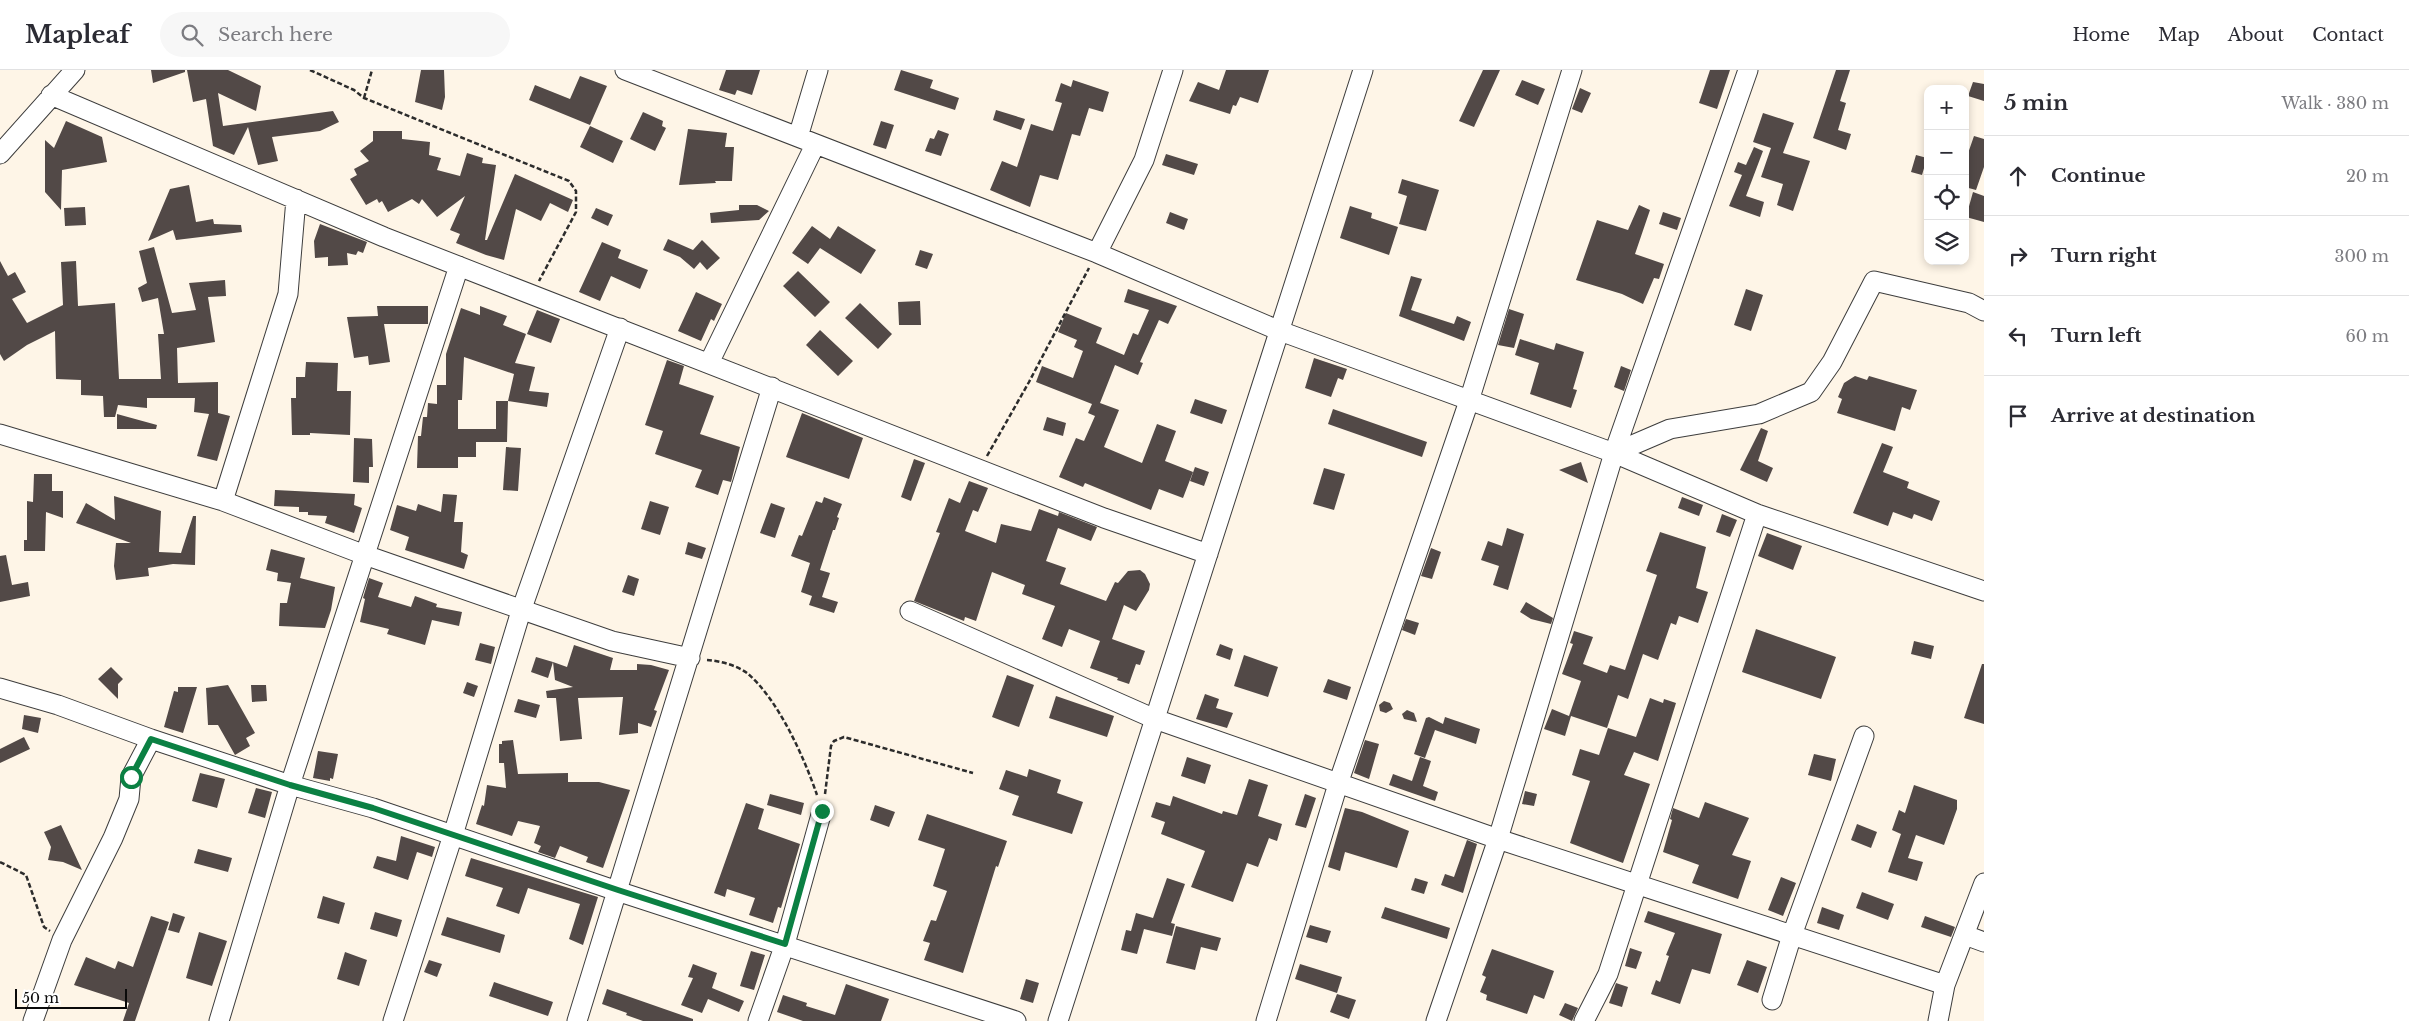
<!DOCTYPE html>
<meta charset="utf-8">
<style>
:root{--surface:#fff;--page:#f7f7f7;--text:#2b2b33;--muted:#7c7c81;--line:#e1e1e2}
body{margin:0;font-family:"Libre Baskerville",serif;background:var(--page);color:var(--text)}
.controls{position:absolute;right:15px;top:15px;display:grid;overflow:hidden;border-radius:10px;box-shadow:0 2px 8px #0003}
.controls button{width:45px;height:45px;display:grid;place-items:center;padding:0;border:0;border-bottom:1px solid var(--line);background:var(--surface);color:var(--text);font:25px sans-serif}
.scale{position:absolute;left:15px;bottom:12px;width:112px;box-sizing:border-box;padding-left:5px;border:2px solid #0a0a0a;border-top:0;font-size:14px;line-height:18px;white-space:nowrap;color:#0a0a0a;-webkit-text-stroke:4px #fff;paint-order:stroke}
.stop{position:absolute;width:15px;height:15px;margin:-11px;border:4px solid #0b8043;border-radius:50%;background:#fff}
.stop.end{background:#0b8043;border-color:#fff;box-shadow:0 1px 5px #0008}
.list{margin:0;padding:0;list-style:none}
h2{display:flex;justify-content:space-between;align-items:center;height:65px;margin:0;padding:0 20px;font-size:21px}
h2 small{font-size:16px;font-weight:400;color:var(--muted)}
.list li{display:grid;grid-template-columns:32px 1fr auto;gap:15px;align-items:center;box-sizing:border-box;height:80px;padding:0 20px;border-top:1px solid var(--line)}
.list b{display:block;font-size:19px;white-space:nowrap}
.list em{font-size:16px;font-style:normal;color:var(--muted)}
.icon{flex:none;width:28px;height:28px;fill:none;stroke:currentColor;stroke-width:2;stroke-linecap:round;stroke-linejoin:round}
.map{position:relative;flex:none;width:1984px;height:951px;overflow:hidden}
header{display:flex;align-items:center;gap:30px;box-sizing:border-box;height:70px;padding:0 25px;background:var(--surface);border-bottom:1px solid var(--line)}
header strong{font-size:24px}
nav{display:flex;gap:28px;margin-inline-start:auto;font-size:18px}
.search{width:350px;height:45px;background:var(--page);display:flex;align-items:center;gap:12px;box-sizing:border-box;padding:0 18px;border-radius:28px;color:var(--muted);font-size:19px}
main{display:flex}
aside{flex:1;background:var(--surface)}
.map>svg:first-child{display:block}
.building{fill:#524947;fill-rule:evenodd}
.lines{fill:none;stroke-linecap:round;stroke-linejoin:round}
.minor-casing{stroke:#3d3d3d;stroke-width:21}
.path{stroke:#2c2c2c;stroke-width:2.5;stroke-dasharray:5 2.5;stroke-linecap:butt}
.minor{stroke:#fff;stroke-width:19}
.route{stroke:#0b8043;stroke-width:6}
</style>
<header>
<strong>Mapleaf</strong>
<div class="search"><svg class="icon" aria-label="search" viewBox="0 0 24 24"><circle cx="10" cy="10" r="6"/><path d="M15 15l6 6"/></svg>Search here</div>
<nav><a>Home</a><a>Map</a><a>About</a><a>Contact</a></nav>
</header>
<main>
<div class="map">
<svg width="1984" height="951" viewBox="0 0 1984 951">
<rect width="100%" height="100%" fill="#fef5e7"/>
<path class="building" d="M151 0H185V2L153 13Z
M187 0H228L261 16 256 41 218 23 223 56 333 41 339 52 320 61 272 67 278 91 258 95 248 57 234 85 213 76 206 29 193 32Z
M421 0H444L445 27 442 40 415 32Z
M726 0H760L752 25 737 20 735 25 719 20Z
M901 0 933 10 930 18 959 28 955 40 894 20Z
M1226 0H1269L1258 33 1240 27 1236 36 1233 35 1230 44 1189 31 1198 12 1219 20Z
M1483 0H1500L1474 57 1459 51Z
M1710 0H1730L1717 39 1699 33Z
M1836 0H1850L1840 31 1846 33 1838 60 1851 64 1846 80 1813 68Z
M580 6 607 16 590 55 529 30 535 15 570 29Z
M1073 10 1109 22 1103 42 1089 38 1080 66 1072 64 1058 110 1040 105 1030 137 990 120 1002 91 1017 97 1031 54 1053 61 1062 33 1055 31 1061 13 1071 17Z
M1522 10 1545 19 1538 35 1515 25Z
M1973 12 1984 14V31L1968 26Z
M1580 18 1591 23 1582 43 1572 39Z
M996 40 1025 49 1021 60 993 50Z
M643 42 663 51 662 56 666 58 655 81 630 69Z
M1763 43 1794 53 1783 83 1810 91 1793 141 1777 135 1783 114 1761 107 1771 78 1753 72Z
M66 51 102 67 107 92 62 100 61 140 45 122V70L54 78Z
M881 51 894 55 886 79 873 75Z
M590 56 623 71 613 93 580 77Z
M688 59 727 63 725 77H734L732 111H715L716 113 679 115Z
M938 60 949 64 941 86 925 81 930 68 934 69Z
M373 61H402V69L430 72 429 85 441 88 437 100 460 106 467 83 483 88 482 93 496 95 485 170H487L515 104 573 130 568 142 550 133 541 151 516 139 504 190 486 185 456 173 460 164 450 160 465 126 437 147 422 129 419 134 412 129 388 142 382 131 379 133 377 129 366 135 350 109 357 105 354 99 369 91 360 81 373 71Z
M1974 66 1984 69V97L1976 120 1965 117V92Z
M1754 77 1763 81 1746 126 1764 132 1760 147 1729 136 1742 105 1734 102 1738 92 1746 95Z
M1166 84 1198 94 1194 105 1162 95Z
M1916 85 1927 88 1922 105 1911 102Z
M1402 109 1439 120 1426 161 1399 154 1407 126 1398 123Z
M189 115 196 152 213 149 214 154 241 155 242 162 176 170 173 160 148 171 170 119Z
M1973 122 1984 126V152L1966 147Z
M739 135H757L769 141 759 150 711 153 710 143 739 140Z
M1639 135 1650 140 1635 184 1664 194 1659 209 1654 208 1643 234 1622 224 1576 210 1597 150 1628 160Z
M1350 136 1372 143 1371 148 1398 157 1389 185 1340 168Z
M85 137 86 155 65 156 64 138Z
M596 138 613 145 608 156 591 148Z
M1170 142 1188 149 1184 160 1166 153Z
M1663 142 1681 148 1677 160 1659 154Z
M320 154 367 172 363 183 358 181 356 185 347 183 348 195 328 196V187L315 188 314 171Z
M812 156 830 169 838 156 876 180 861 204 820 178 808 194 792 183Z
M668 169 693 180 702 170 720 188 707 200 700 192 694 199 680 187 663 180Z
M602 172 621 180 618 188 648 200 640 219 611 206 600 231 579 222Z
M154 177 172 243 196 240 189 213 225 210 226 226 208 227 215 272 177 278 178 313 218 312V343L230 346 217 391 197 386 209 344 194 342 195 328H147V338L118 335 115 347H104L103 326 81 325V310L56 309 55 261 27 275 4 291 0 284V191L8 206 15 202 26 222 12 229 27 253 63 235 61 192 76 191 78 236 115 233 119 309H161L158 264H164L158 228 142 232 138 218 147 213 139 181Z
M920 180 933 184 927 199 915 195Z
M798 201 830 232 815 247 783 216Z
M1411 206 1422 209 1411 240 1454 254 1457 246 1471 252 1464 271 1399 246Z
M1128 219 1177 236 1168 254 1159 250 1140 292 1143 293 1138 305 1115 295 1100 333 1119 340 1104 377 1142 393 1157 354 1176 361 1165 391 1193 402 1183 428 1159 419 1151 440 1085 413 1083 417 1059 407 1076 368 1084 371 1095 346 1088 343 1092 334 1036 312 1042 296 1073 308 1083 281 1074 277 1077 270 1058 262 1066 243 1102 258 1096 273 1124 285 1133 263 1138 265 1149 240 1124 232Z
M1746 219 1763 225 1751 261 1734 255Z
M696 222 722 234 714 251 711 249 701 271 678 261Z
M920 231 921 255H899L898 232Z
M860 233 892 264 878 279 845 248Z
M377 236H428V254H384L390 292 369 295 368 286 354 288 347 247 378 246Z
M480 236 507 246 503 255 526 264 515 293 535 297 529 321 549 323 547 337 508 331 507 372H476V387H458V398H417L418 366H421L423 347H427L428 333 437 334V315H446V284L461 238 480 245ZM464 287 514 304 508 331H496V359H458V330H462Z
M1509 239 1524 244 1514 278 1498 275Z
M537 240 560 249 551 273 527 264Z
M820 260 853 291 838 306 806 275Z
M1520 269 1554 280 1556 273 1584 282 1573 319 1577 320 1571 338 1530 324 1539 293 1515 285Z
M1314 288 1347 299 1343 310 1338 308 1331 327 1305 318Z
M667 290 684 296 679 314 714 326 700 364 740 377 731 412 723 410 718 425 695 417 702 400 655 384 663 361 645 355Z
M306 292 338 293 337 321H351L350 365 310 363V365H292L291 328H296V307H305Z
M1621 296 1631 300 1624 321 1614 317Z
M1855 306 1867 310 1869 306 1917 320 1910 340 1902 337 1895 361 1837 343 1842 329 1838 327 1844 313Z
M1195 329 1227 340 1222 354 1190 343Z
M1333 339 1427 372 1422 387 1328 354Z
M802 343 863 368 849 409 786 387Z
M117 344 157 355 156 359H117Z
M1047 347 1066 353 1063 366 1043 360Z
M1761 358 1768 361 1758 391 1773 398 1767 412 1740 400Z
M354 368 372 369 373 397H369V413L353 412Z
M1882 373 1893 377 1883 402 1909 412 1907 418 1940 431 1932 451 1914 444 1912 449 1893 442 1888 456 1853 443Z
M506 377 521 378 518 421 503 420Z
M914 389 925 393 911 431 901 427Z
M1581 392 1588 413 1559 400Z
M1195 397 1209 402 1204 416 1190 411Z
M1324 398 1345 404 1334 440 1313 434Z
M34 404H52V421H63V448L46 442 45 481H24V470H27V431L33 432Z
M969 411 988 418 978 442 973 440 965 461 996 473 1001 454 1031 461 1039 439 1058 446 1059 442 1097 457 1091 471 1058 458 1046 491 1066 498 1060 514 1106 531 1115 512 1118 513 1128 501 1140 500 1145 504 1150 514 1149 520 1136 541 1124 535 1112 569 1145 581 1140 595 1136 594 1129 614 1117 610 1118 608 1090 598 1100 571 1069 559 1062 577 1042 569 1055 536 1022 524 1025 515 992 502 976 551 965 547 964 551 914 531 940 463 936 462 949 428 960 433Z
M275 420 355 424 354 435 362 438 354 463 325 453 327 446 308 445V442H299V437L274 436Z
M443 424 457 425 454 452H463L461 482 468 485 464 499 405 480 409 467 390 460 397 435 416 441 418 434 441 442Z
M114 426 161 441 159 482 181 483 193 446H196L195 495 173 494 148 498 149 506 116 510 114 496 116 473H131L76 453 86 433 115 450Z
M824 427 842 434 837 447 839 448 835 460H833L820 500 830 503 822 527 838 532 834 543 809 535 812 526 801 522 810 493 791 486 799 465 802 466 816 431 822 433Z
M1682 427 1703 435 1699 446 1678 438Z
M650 431 669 437 660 465 641 459Z
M771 433 785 438 775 468 760 463Z
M1722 444 1737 450 1730 467 1716 462Z
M1507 458 1524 464 1508 520 1493 515 1499 496 1481 490 1488 471 1502 476Z
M1660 462 1706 477 1696 518 1708 522 1698 553 1679 546 1676 555 1671 553 1658 590 1643 584 1628 629 1618 625 1607 658 1571 646 1565 666 1544 659 1552 639 1569 646 1581 611 1562 604 1573 574 1570 573 1574 561 1593 567 1583 594 1607 603 1610 595 1625 600 1657 505 1646 501Z
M1767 463 1802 476 1793 500 1758 486Z
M688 472 706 478 702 489 685 484Z
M1431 478 1441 482 1432 509 1421 506Z
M271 479 305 488 300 508 335 517 331 540 325 558 279 556 280 533H287L291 513 277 511 278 503 266 500Z
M6 485 12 515 28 512 30 526 0 532V486Z
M628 505 639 509 634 526 622 522Z
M369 508 383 513 378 527 411 537 415 526 437 534 436 537 462 542 459 556 432 550 425 575 387 564 389 559 360 552 365 529 363 528Z
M1526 532 1553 548 1551 554 1531 549 1520 542Z
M1406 549 1419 553 1415 565 1402 560Z
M1756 559 1836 587 1821 629 1742 602Z
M1914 571 1934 576 1931 589 1911 584Z
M480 573 495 577 491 594 475 590Z
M1220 574 1233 579 1230 590 1216 585Z
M574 575 613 588 610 600H637V594L651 595 669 600 654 640 657 641 651 657 638 653V663L619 665 623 627 578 628 582 669 560 671 556 628H547L546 621 573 617 555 610 553 592 567 597Z
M1244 585 1278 597 1268 627 1234 616Z
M536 587 553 592 548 608 531 602Z
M1982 594H1984V654L1964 648Z
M111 597 123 609 118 614V629L98 609Z
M1007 605 1034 615 1019 657 992 647Z
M1328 609 1351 617 1347 630 1323 622Z
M467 612 478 616 474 627 463 623Z
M228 615 255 663 246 668 250 676 235 685 218 655H208L206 618Z
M251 615H266L267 631 252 632Z
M178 617H197L183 663 164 657 174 621 178 622Z
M1205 624 1219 629 1216 638 1233 643 1227 658 1196 649Z
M1056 626 1114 646 1107 667 1049 648Z
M1650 628 1663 633 1664 629 1676 633 1658 691 1634 682 1624 705 1650 714 1623 793 1570 773 1590 711 1572 705 1580 679 1599 685 1608 658 1636 667Z
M518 629 540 635 536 648 514 642Z
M1384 631 1390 633 1393 639 1386 643 1380 641 1379 635Z
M1407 640 1414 643 1417 652 1404 649 1402 644Z
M24 645 41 648 38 663 22 659Z
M1429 647 1443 654 1445 647 1480 659 1476 674 1435 660 1425 688 1414 684 1426 648Z
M24 667 30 679 0 693V679Z
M513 670 518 704 568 703V712H599L630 720 603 798 586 792 588 787 560 776 555 788 538 782 541 776 534 773 540 756 518 751 512 766 476 754 482 735 484 736 487 715 506 718 504 693H499V674H502V671Z
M1365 670 1379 674 1369 709 1354 703Z
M318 681 338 684 333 709 330 708V711L313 708Z
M1814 684 1836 689 1831 711 1808 705Z
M1187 687 1211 695 1205 714 1181 706Z
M1420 687 1431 691 1423 716 1438 722 1435 731 1389 715 1393 704 1412 711Z
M1029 699 1061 710 1057 723 1083 732 1072 764 1012 745 1019 726 999 719 1006 700 1027 707Z
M200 703 225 709 217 738 192 731Z
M1249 709 1268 715 1258 746 1282 754 1277 771 1269 768 1258 797 1247 793 1233 832 1191 817 1205 781 1161 764 1165 752 1151 747 1156 732 1170 736 1173 726 1222 744 1223 741 1237 745Z
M1914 715 1957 730V739L1944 775 1916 765 1908 788 1923 792 1917 811 1888 802 1901 764 1892 760 1899 740 1905 743Z
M256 718 272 722 265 748 248 743Z
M1525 721 1537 724 1534 736 1522 734Z
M770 724 804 733 801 745 767 735Z
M1305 724 1316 728 1306 758 1295 755Z
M1705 732 1749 748 1732 785 1751 791 1738 829 1692 813 1699 795 1663 782 1672 750 1670 749 1673 738 1699 748Z
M746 733 764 739 758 759 800 774 781 838 778 837 773 853 749 845 755 828 727 819 725 827 714 823Z
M875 735 895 742 889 757 870 750Z
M1345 738 1362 742 1409 761 1397 798 1345 782 1340 801 1328 797Z
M927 744 1007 771 998 797 996 796 963 903 924 890 930 873 923 871 931 850 936 851 947 821 933 816 945 779 918 770Z
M1857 754 1877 762 1871 778 1851 770Z
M61 755 82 800 63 792 48 790 51 777 44 762Z
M401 766 435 777 432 787 417 782 408 810 373 798 377 786 396 791Z
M1467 770 1477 774 1463 823 1441 815 1445 804 1454 807Z
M198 779 232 788 228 802 194 793Z
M471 788 598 827 583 875 569 869 580 834 528 818 519 844 496 836 503 818 465 806Z
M1781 807 1796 813 1783 846 1768 840Z
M1167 808 1185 814 1171 853 1175 854 1172 866 1144 859 1137 884 1121 880 1126 860 1131 861 1136 843 1153 848Z
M1415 808 1428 812 1424 824 1411 820Z
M1862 822 1894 834 1888 850 1856 838Z
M323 826 345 833 339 854 317 848Z
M1385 837 1450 858 1447 869 1381 848Z
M1822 837 1844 845 1839 860 1817 853Z
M1648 841 1722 864 1710 904 1692 899 1680 934 1651 924 1656 910 1660 912 1669 886 1666 885 1675 863 1644 852Z
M375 842 402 850 397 867 370 859Z
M173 843 185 847 179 863 168 860Z
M151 846 169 852 135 951H123L129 933 74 915 86 887 115 899 118 891 133 897Z
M1925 846 1955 857 1951 867 1921 857Z
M447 847 505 865 500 883 441 865Z
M1310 855 1331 861 1327 873 1306 867Z
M1176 856 1221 868 1217 881 1201 877 1195 900 1166 893Z
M199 862 227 871 212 916 186 908Z
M1630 878 1642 882 1636 899 1625 896Z
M1492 879 1554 901 1544 929 1534 925 1527 944 1486 930 1487 925 1480 922 1486 907 1482 905Z
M751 881 765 885 754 920 740 916Z
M345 882 367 890 359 916 337 909Z
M429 890 442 894 437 907 424 902Z
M1747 890 1767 897 1758 923 1737 915Z
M693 894 717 903 712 918 744 931 739 942 708 929 702 943 681 935 693 908 688 907Z
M1300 894 1342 907 1337 923 1295 909Z
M1026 909 1039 913 1033 933 1020 929Z
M494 912 553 932 548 946 489 926Z
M1616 913 1628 917 1622 937 1609 933Z
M846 914 889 929 881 951H803L777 942 783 925 807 933 806 936 835 945Z
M607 919 693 949V951H643L626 945 627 943 602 934Z
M1337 924 1356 930 1349 949 1330 942Z
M1565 933 1578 938 1572 951 1559 945Z"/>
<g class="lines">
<g class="minor-casing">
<path id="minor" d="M625 0 1097 183 1280 261 1614 383 1757 444 1984 521
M51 25 384 167 1104 448 1208 484
M798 67 818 0
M0 84 75 0
M1097 183 1144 90 1173 0
M709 293 815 75
M0 364 223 431 365 485 612 571 690 588
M1614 383 1670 359 1759 344 1811 322 1832 292 1874 211 1969 233 1984 241
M223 431 288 224 296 129
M910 541 1155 649 1498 769 1945 915
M0 618 58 635 151 669 290 715 373 738 617 821 1016 951
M1965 865 1984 872
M1772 930 1792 865 1864 666
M33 951 62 870 113 768 129 729 131 707 151 669
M219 951 290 715 459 196
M393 951 453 765 521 541 620 258
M577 951 772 317
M758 951 785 874 822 741
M1058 951 1363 0
M1266 951 1338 714 1469 331 1572 0
M1436 951 1498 769 1614 383 1748 0
M1584 951 1608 904 1757 444
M1938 951 1945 915 1984 813"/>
</g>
<path class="path" d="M310 0 354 20 364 28 569 111 576 121V142L539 211
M364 28 372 0
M987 386 1029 312 1089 198
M707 590C720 591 736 595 747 603 778 629 804 687 817 725
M825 724 831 676 834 671 844 667 973 703
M0 792 26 805 44 857 50 861"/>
<use href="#minor" class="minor"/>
</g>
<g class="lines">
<path class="route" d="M131 707 151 669 290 715 373 738 618 820 785 874 822 741"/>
</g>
</svg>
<div class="controls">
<button>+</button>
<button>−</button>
<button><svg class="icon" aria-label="locate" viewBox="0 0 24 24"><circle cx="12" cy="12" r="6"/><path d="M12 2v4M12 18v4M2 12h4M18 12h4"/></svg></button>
<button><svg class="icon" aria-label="layers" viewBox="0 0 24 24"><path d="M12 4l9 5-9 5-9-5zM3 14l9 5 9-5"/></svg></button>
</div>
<div class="scale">50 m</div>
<div class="stop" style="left:131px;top:707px"></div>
<div class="stop end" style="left:822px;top:741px"></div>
</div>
<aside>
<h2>5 min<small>Walk · 380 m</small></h2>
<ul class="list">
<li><svg class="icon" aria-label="ahead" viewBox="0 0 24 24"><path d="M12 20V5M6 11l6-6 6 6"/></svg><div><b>Continue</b></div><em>20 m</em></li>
<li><svg class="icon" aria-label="right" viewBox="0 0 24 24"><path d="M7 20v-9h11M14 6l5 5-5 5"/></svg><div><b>Turn right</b></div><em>300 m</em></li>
<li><svg class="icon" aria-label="left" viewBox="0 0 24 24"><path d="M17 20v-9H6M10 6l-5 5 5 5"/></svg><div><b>Turn left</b></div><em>60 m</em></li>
<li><svg class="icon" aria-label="arrive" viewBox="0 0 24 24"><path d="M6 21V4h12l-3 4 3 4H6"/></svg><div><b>Arrive at destination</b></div></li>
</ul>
</aside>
</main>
